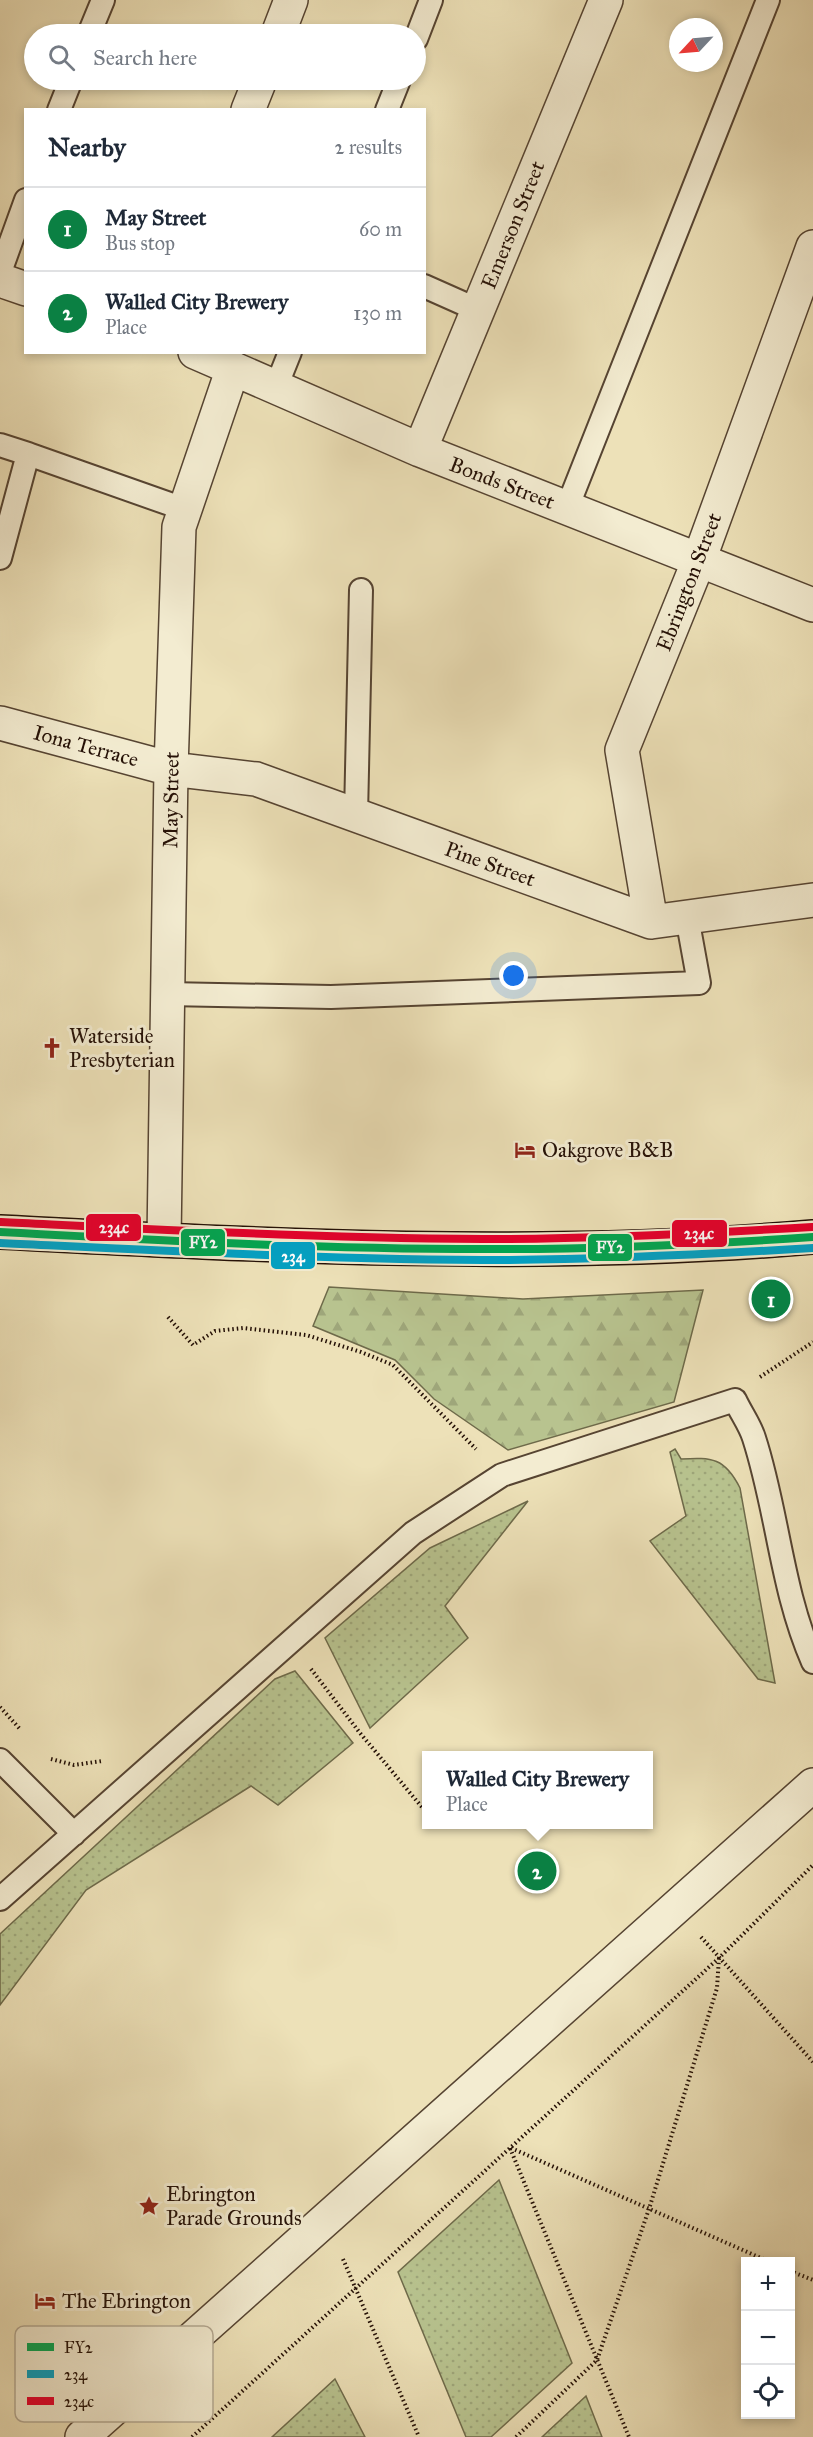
<!DOCTYPE html>
<meta charset="utf-8">
<style>
:root{--surface:#fff;--page:#f6f6f7;--text:#1f2937;--muted:#747a83;--line:#e0e1e3;--accent:#0b8043}
body{margin:0;font-family:"IM FELL Great Primer",serif;background:var(--page);color:var(--text)}
.controls{position:absolute;right:18px;bottom:18px;display:grid;overflow:hidden;border-radius:0px;box-shadow:0 3px 9px #0003}
.controls button{width:54px;height:54px;display:grid;place-items:center;padding:0;border:0;border-bottom:2px solid var(--line);background:var(--surface);color:var(--text);font:30px sans-serif}
.compass{position:absolute;left:669px;top:18px;width:54px;height:54px;border-radius:50%;background:var(--surface);box-shadow:0 3px 9px #0003;rotate:244deg}
.you{position:absolute;left:514px;top:976px;width:21px;height:21px;margin:-15px;border:4px solid #fff;border-radius:50%;background:#1a73e8;box-shadow:0 0 0 9px #1a73e833}
.badge{display:grid;place-items:center;width:39px;height:39px;border-radius:50%;background:var(--accent);color:#fff;font-size:20px;font-weight:700}
.pin{position:absolute;translate:-50% -50%;border:3px solid #fff;box-shadow:0 2px 6px #0006}
.popup{position:absolute;left:422px;top:1751px;width:231px;height:78px;box-sizing:border-box;display:grid;place-content:center;border-radius:0px;background:var(--surface);filter:drop-shadow(0 2px 4px #0005);font-size:20px;white-space:nowrap;color:var(--muted)}
.popup b{font-size:22px;color:var(--text)}
.popup::after{content:'';position:absolute;left:50%;top:100%;margin-left:-12px;border:12px solid transparent;border-top-color:var(--surface)}
.list{margin:0;padding:0;list-style:none}
h2{display:flex;justify-content:space-between;align-items:center;height:78px;margin:0;padding:0 24px;font-size:26px}
h2 small{font-size:20px;font-weight:400;color:var(--muted)}
.list li{display:grid;grid-template-columns:39px 1fr auto;gap:18px;align-items:center;box-sizing:border-box;height:84px;padding:0 24px;border-top:2px solid var(--line)}
.list b{display:block;font-size:22px;white-space:nowrap}
.list p{margin:0;font-size:20px;white-space:nowrap;color:var(--muted)}
.list em{font-size:20px;font-style:normal;color:var(--muted)}
.icon{flex:none;width:33px;height:33px;fill:none;stroke:currentColor;stroke-width:2;stroke-linecap:round;stroke-linejoin:round}
.map{position:relative;flex:none;width:813px;height:2437px;overflow:hidden}
.search{position:absolute;background:var(--surface);box-shadow:0 3px 9px #0003;left:24px;top:24px;width:402px;height:66px;display:flex;align-items:center;gap:15px;box-sizing:border-box;padding:0 21px;border-radius:33px;color:var(--muted);font-size:22px}
.panel{position:absolute;background:var(--surface);box-shadow:0 3px 9px #0003;left:24px;top:108px;width:402px;height:246px;border-radius:0px}
.map>svg:first-child{display:block}
.green{fill:url(#green-dots);stroke:#6e6a4a;stroke-width:1.5}
.forest{fill:url(#forest-firs);stroke:#6e6a4a;stroke-width:1.5}
.lines{fill:none;stroke-linecap:round;stroke-linejoin:round}
.service-casing{stroke:#564432;stroke-width:26}
.pedestrian-casing{stroke:#564432;stroke-width:36}
.minor-casing{stroke:#564432;stroke-width:36}
.trunk-casing{stroke:#241006;stroke-width:36}
.path{stroke:#241006;stroke-width:4;stroke-dasharray:1.5 3;stroke-linecap:butt}
.service{stroke:#f3ecd1;stroke-width:22}
.pedestrian{stroke:#f3ecd1;stroke-width:33}
.minor{stroke:#f3ecd1;stroke-width:33}
.trunk{stroke:#ede1b8;stroke-width:33}
.bus-1-casing{stroke:#f3ecd1;stroke-width:12}
.bus-2-casing{stroke:#f3ecd1;stroke-width:12}
.bus-3-casing{stroke:#f3ecd1;stroke-width:12}
.bus-1{stroke:#00a651;stroke-width:8}
.bus-2{stroke:#02a1c4;stroke-width:8}
.bus-3{stroke:#e4002b;stroke-width:8}
.labels{text-anchor:middle;stroke-width:6;stroke-linejoin:round;paint-order:stroke}
.street-label{font-size:21px;fill:#241006;stroke:#f3ecd1}
.poi-label{font-size:21px;fill:#241006;stroke:#f3ecd1;text-anchor:start}
.key{fill:#f3ecd1;stroke:#b5aa94;stroke-width:1.5}
.key-label{font-size:16px;fill:#241006}
.line-badge{stroke:#f3ecd1;stroke-width:2}
.badge-label{font-size:16px;text-anchor:middle;font-weight:bold;fill:#fff}
</style>
<div class="map">
<svg width="813" height="2437" viewBox="0 0 813 2437">
<defs>
<pattern id="green-dots" width="8" height="8" patternUnits="userSpaceOnUse" patternTransform="scale(1.5)"><rect width="8" height="8" fill="#b8c38f"/><path d="M2 2h.1M6 6h.1" fill="none" stroke="#9ea67a" stroke-width="1.8" stroke-linecap="round"/></pattern>
<pattern id="forest-firs" width="22" height="20" patternUnits="userSpaceOnUse" patternTransform="scale(1.5)"><rect width="22" height="20" fill="#b8c38f"/><path d="M5 1l3.5 6h-7zM16 11l3.5 6h-7z" fill="#9ea67a"/></pattern>
</defs>
<rect width="100%" height="100%" fill="#ede1b8"/>
<filter id="stains"><feTurbulence type="fractalNoise" baseFrequency=".00333" numOctaves="4"/><feColorMatrix values="0 0 0 0 .2 0 0 0 0 .09 0 0 0 0 .02 0 0 0 .5 -.17"/></filter>
<radialGradient id="worn" r=".72"><stop offset=".6" stop-color="#630" stop-opacity="0"/><stop offset="1" stop-color="#630" stop-opacity=".3"/></radialGradient>
<path class="green" d="M675 1449 681 1459C712 1457 725 1458 740 1488L775 1683 758 1679 650 1541 686 1516 670 1452Z
M528 1501 445 1606 468 1638 370 1728 325 1638 430 1548Z
M295 1671 353 1743 278 1805 251 1786 86 1890 0 2005V1934L275 1679Z
M499 2180 572 2363 491 2437H466L398 2272Z
M335 2379 365 2437H272Z
M586 2396 602 2437H542Z"/>
<path class="forest" d="M329 1287 523 1299 703 1290 674 1402 508 1450 434 1399 395 1360 313 1326Z"/>
<g class="lines">
<g class="service-casing">
<path id="service" d="M89 34 103 0
M416 39 431 0
M59 110 71 80
M387 110 399 80
M0 272 26 200
M424 286 478 310
M276 387 290 352
M0 445 28 454
M567 508 768 0
M0 558 28 454 184 509
M356 815 361 590
M167 994 331 997 699 983 687 917
M0 1760 74 1834
M0 1899 413 1533 502 1475 735 1400C741 1413 750 1425 754 1438 778 1512 781 1589 813 1662"/>
</g>
<g class="pedestrian-casing">
<path id="pedestrian" d="M82 2437 813 1785"/>
</g>
<g class="minor-casing">
<path id="minor" d="M278 34 291 0
M248 110 260 80
M0 280 26 289
M195 352 420 450 813 605
M420 450 606 0
M0 723 171 769 256 779 651 922 813 900
M651 922 622 750 699 560 813 247
M164 1240 171 769 179 527 233 368"/>
</g>
<g class="trunk-casing">
<path id="trunk" d="M0 1232C270 1246 543 1260 813 1237"/>
</g>
<path class="path" d="M168 1317 193 1345 215 1331 243 1328 306 1335 361 1352 393 1365 476 1449
M760 1377 813 1342
M311 1669 360 1733 426 1812
M0 1707 20 1729
M51 1759 74 1765 102 1761
M701 1937 813 2062
M510 2148 629 2437
M511 2148 770 2262
M343 2259 419 2437
M790 2271 813 2280
M192 2437 719 1958 813 1865
M516 2437 597 2360 649 2209 717 1988 719 1958"/>
<use href="#service" class="service"/>
<use href="#pedestrian" class="pedestrian"/>
<use href="#minor" class="minor"/>
<use href="#trunk" class="trunk"/>
<g class="bus-1-casing">
<path id="bus-1" d="M0 1232C169 1241 339 1250 509 1249 610 1249 712 1244 813 1237"/>
</g>
<g class="bus-2-casing">
<path id="bus-2" d="M0 1243C169 1251 339 1260 509 1260 610 1259 712 1254 813 1248"/>
</g>
<g class="bus-3-casing">
<path id="bus-3" d="M1 1222C170 1230 339 1239 509 1239 610 1238 711 1233 812 1227"/>
</g>
<use href="#bus-1" class="bus-1"/>
<use href="#bus-2" class="bus-2"/>
<use href="#bus-3" class="bus-3"/>
</g>
<defs>
<g id="church-bare" transform="scale(1.62)"><path d="M-1.2-6h2.4v3.5h3.3v2.4h-3.3V6h-2.4V-.1h-3.3v-2.4h3.3Z" fill="#8f2418" stroke="#f3ecd1" stroke-width="2.5" paint-order="stroke"/></g>
<g id="hotel-bare" transform="scale(1.62)"><path d="M-6-4.5h1.5V1H6V5H4.5V3h-9V5H-6ZM-4 0a1.8 1.8 0 1 1 3.6 0ZM.5 0V-2.5h3Q6-2.5 6 0Z" fill="#8f2418" stroke="#f3ecd1" stroke-width="2.5" paint-order="stroke"/></g>
<g id="sight-bare" transform="scale(1.62)"><path d="M0-6L1.8-2.2L6-1.7L2.9 1.2L3.7 5.4L0 3.3L-3.7 5.4L-2.9 1.2L-6-1.7L-1.8-2.2Z" fill="#8f2418" stroke="#f3ecd1" stroke-width="2.5" paint-order="stroke"/></g>
</defs>
<g fill-rule="evenodd">
<use href="#church-bare" x="52" y="1048"/>
<use href="#hotel-bare" x="525" y="1150"/>
<use href="#sight-bare" x="149" y="2206"/>
<use href="#hotel-bare" x="45" y="2301"/>
</g>
<g class="labels">
<g class="street-label">
<text transform="translate(513 225) rotate(-68)" y="7">Emerson Street</text>
<text transform="translate(502 483) rotate(21)" y="7">Bonds Street</text>
<text transform="translate(689 582) rotate(-69)" y="7">Ebrington Street</text>
<text transform="translate(86 746) rotate(15)" y="7">Iona Terrace</text>
<text transform="translate(171 800) rotate(-89)" y="7">May Street</text>
<text transform="translate(490 864) rotate(20)" y="7">Pine Street</text>
</g>
<g class="poi-label">
<text x="69" y="1043">Waterside<tspan x="69" dy="24">Presbyterian</tspan></text>
<text x="542" y="1157">Oakgrove B&amp;B</text>
<text x="166" y="2201">Ebrington<tspan x="166" dy="24">Parade Grounds</tspan></text>
<text x="62" y="2308">The Ebrington</text>
</g>
</g>
<rect x="15" y="2326" width="198" height="96" rx="9" class="key"/>
<rect x="27" y="2343" width="27" height="8" fill="#00a651"/>
<rect x="27" y="2370" width="27" height="8" fill="#02a1c4"/>
<rect x="27" y="2397" width="27" height="8" fill="#e4002b"/>
<g class="key-label">
<text x="64" y="2353">FY2</text>
<text x="64" y="2380">234</text>
<text x="64" y="2407">234c</text>
</g>
<g class="line-badge">
<rect x="85" y="1213" width="57" height="29" rx="6" fill="#e4002b"/>
<rect x="671" y="1219" width="57" height="29" rx="6" fill="#e4002b"/>
<rect x="180" y="1228" width="46" height="29" rx="6" fill="#00a651"/>
<rect x="587" y="1233" width="46" height="29" rx="6" fill="#00a651"/>
<rect x="270" y="1241" width="46" height="29" rx="6" fill="#02a1c4"/>
</g>
<g class="badge-label">
<text x="114" y="1233">234c</text>
<text x="699" y="1239">234c</text>
<text x="203" y="1248">FY2</text>
<text x="610" y="1253">FY2</text>
<text x="293" y="1262">234</text>
</g>
<rect width="100%" height="100%" filter="url(#stains)"/>
<rect width="100%" height="100%" fill="url(#worn)"/>
</svg>
<div class="controls">
<button>+</button>
<button>−</button>
<button><svg class="icon" aria-label="locate" viewBox="0 0 24 24"><circle cx="12" cy="12" r="6"/><path d="M12 2v4M12 18v4M2 12h4M18 12h4"/></svg></button>
</div>
<svg class="compass" viewBox="-18 -18 36 36"><path d="M0-13l5 13h-10z" fill="#e53935"/><path d="M0 13l5-13h-10z" fill="#747a83"/></svg>
<div class="you"></div>
<div class="pin badge" style="left:771px;top:1299px">1</div>
<div class="pin badge" style="left:537px;top:1871px">2</div>
<div class="popup"><b>Walled City Brewery</b>Place</div>
<div class="search"><svg class="icon" aria-label="search" viewBox="0 0 24 24"><circle cx="10" cy="10" r="6"/><path d="M15 15l6 6"/></svg>Search here</div>
<section class="panel">
<h2>Nearby<small>2 results</small></h2>
<ul class="list">
<li><span class="badge">1</span><div><b>May Street</b><p>Bus stop</p></div><em>60 m</em></li>
<li><span class="badge">2</span><div><b>Walled City Brewery</b><p>Place</p></div><em>130 m</em></li>
</ul>
</section>
</div>
